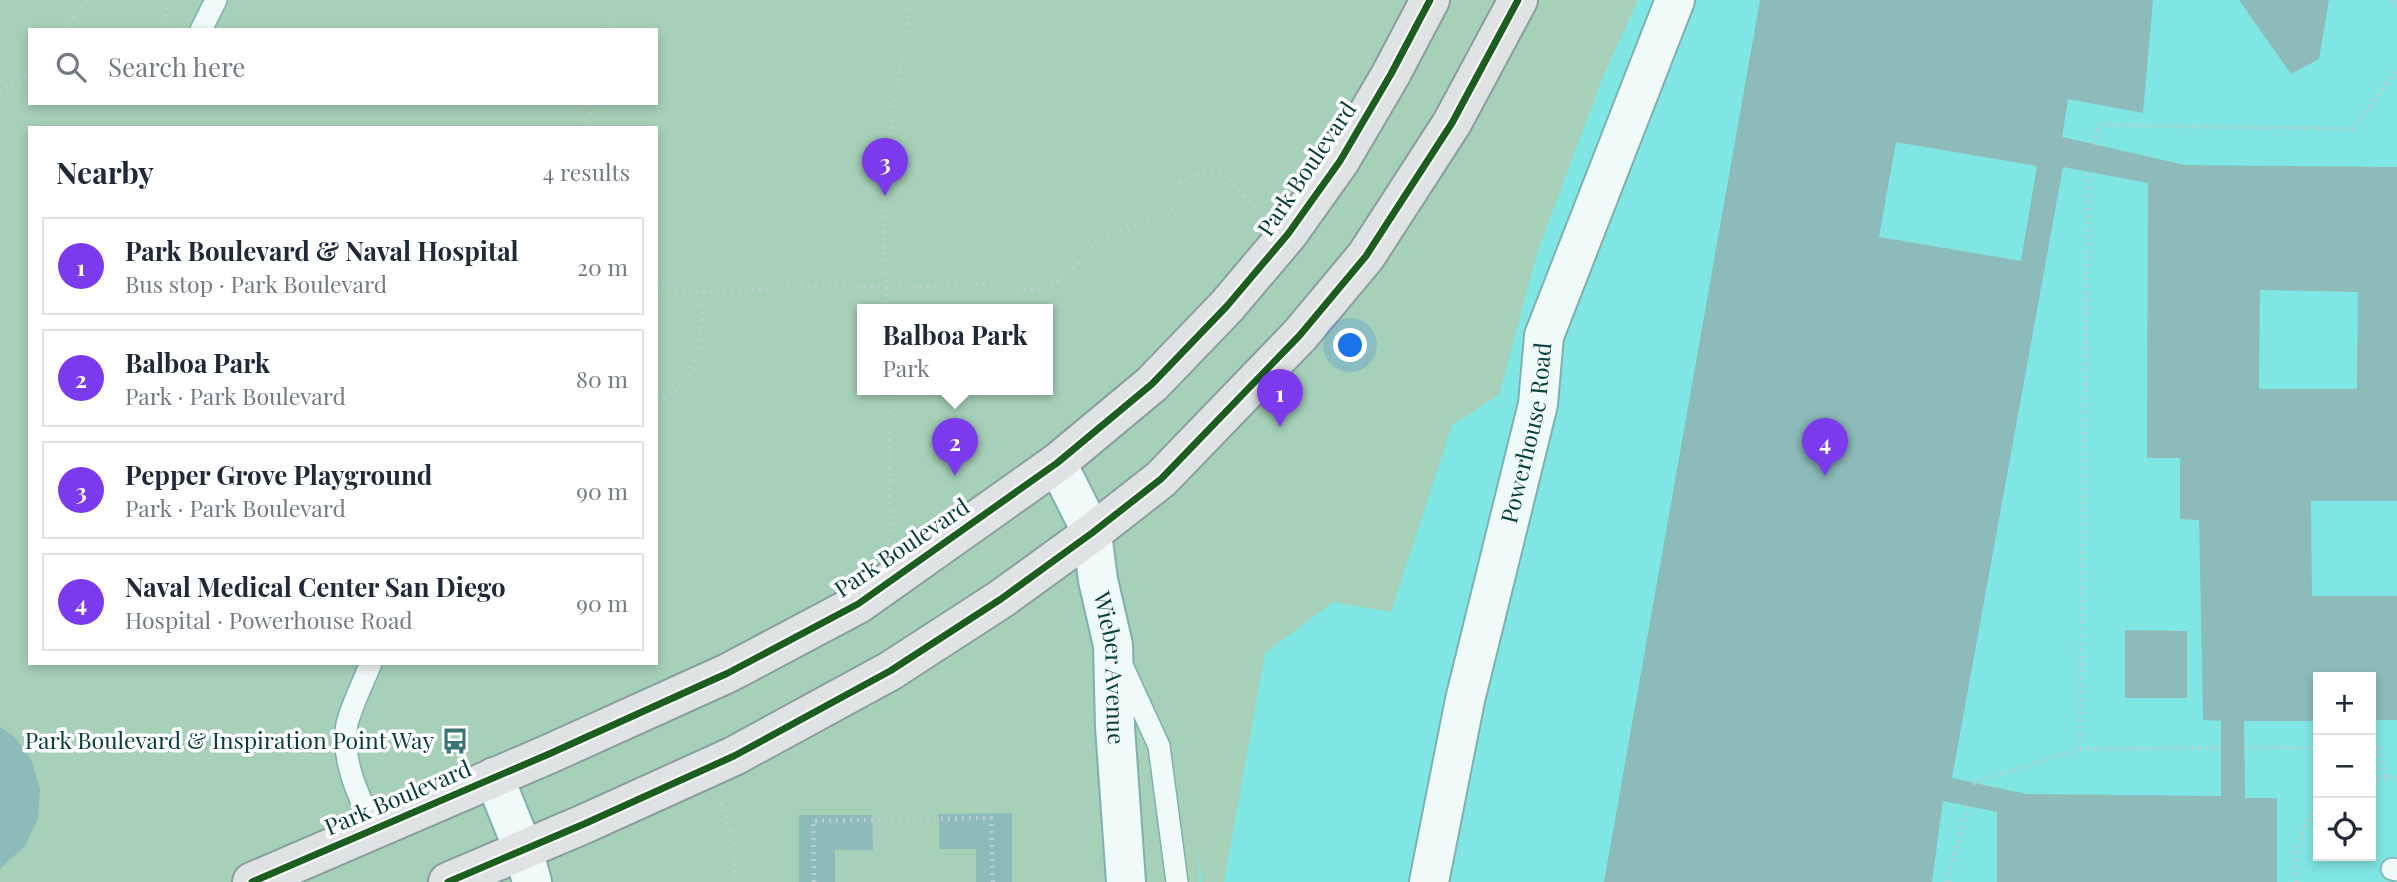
<!DOCTYPE html>
<meta charset="utf-8">
<style>
:root{--surface:#fff;--page:#f6f6f7;--text:#1f2937;--muted:#747a83;--line:#e0e1e3;--accent:#7c3aed}
body{margin:0;font-family:"Playfair Display",serif;background:var(--page);color:var(--text)}
.controls{position:absolute;right:21px;bottom:21px;display:grid;overflow:hidden;border-radius:0px;box-shadow:0 4px 10px #0003}
.controls button{width:63px;height:63px;display:grid;place-items:center;padding:0;border:0;border-bottom:2px solid var(--line);background:var(--surface);color:var(--text);font:35px sans-serif}
.you{position:absolute;left:1351px;top:346px;width:24px;height:24px;margin:-18px;border:5px solid #fff;border-radius:50%;background:#1a73e8;box-shadow:0 0 0 10px #1a73e833}
.badge{display:grid;place-items:center;width:46px;height:46px;border-radius:50%;background:var(--accent);color:#fff;font-size:23px;font-weight:700}
.pin{position:absolute;translate:-50% -58px;filter:drop-shadow(0 2px 4px #0008)}
.pin::after{content:'';position:absolute;top:37px;width:24px;height:21px;background:inherit;clip-path:polygon(0 0,100% 0,50% 100%)}
.popup{position:absolute;left:857px;top:304px;width:196px;height:91px;box-sizing:border-box;display:grid;place-content:center;border-radius:0px;background:var(--surface);filter:drop-shadow(0 2px 5px #0005);font-size:23px;white-space:nowrap;color:var(--muted)}
.popup b{font-size:26px;color:var(--text)}
.popup::after{content:'';position:absolute;left:50%;top:100%;margin-left:-14px;border:14px solid transparent;border-top-color:var(--surface)}
.list{margin:0;padding:0;list-style:none}
h2{display:flex;justify-content:space-between;align-items:center;height:91px;margin:0;padding:0 28px;font-size:30px}
h2 small{font-size:23px;font-weight:400;color:var(--muted)}
.list li{display:grid;grid-template-columns:46px 1fr auto;gap:21px;align-items:center;box-sizing:border-box;height:98px;margin:0 14px 14px;padding:0 14px;border:2px solid var(--line);border-radius:0px}
.list b{display:block;font-size:26px;white-space:nowrap}
.list p{margin:0;font-size:23px;white-space:nowrap;color:var(--muted)}
.list em{font-size:23px;font-style:normal;color:var(--muted)}
.icon{flex:none;width:38px;height:38px;fill:none;stroke:currentColor;stroke-width:2;stroke-linecap:round;stroke-linejoin:round}
.map{position:relative;flex:none;width:2397px;height:882px;overflow:hidden}
.search{position:absolute;background:var(--surface);box-shadow:0 4px 10px #0003;left:28px;top:28px;width:630px;height:77px;display:flex;align-items:center;gap:18px;box-sizing:border-box;padding:0 24px;border-radius:0px;color:var(--muted);font-size:26px}
.panel{position:absolute;background:var(--surface);box-shadow:0 4px 10px #0003;left:28px;top:126px;width:630px;height:539px;border-radius:0px}
.map>svg:first-child{display:block}
.built{fill:#80e6e3;fill-rule:evenodd}
.green{fill:#a6d0b8;fill-rule:evenodd}
.building{fill:#8cbbba;fill-rule:evenodd}
.lines{fill:none;stroke-linecap:round;stroke-linejoin:round}
.service-casing{stroke:#7db1af;stroke-width:24}
.minor-casing{stroke:#7db1af;stroke-width:42}
.primary-casing{stroke:#899e9f;stroke-width:42}
.path{stroke:#bacecd;stroke-width:4.5;stroke-dasharray:2 5;stroke-linecap:butt}
.service{stroke:#f0faf9;stroke-width:21}
.minor{stroke:#f0faf9;stroke-width:38}
.primary{stroke:#dfe3e3;stroke-width:38}
.cycleway-casing{stroke:#fff;stroke-width:11}
.cycleway{stroke:#1b5e20;stroke-width:7}
.labels{text-anchor:middle;stroke-width:7;stroke-linejoin:round;paint-order:stroke}
.street-label{font-size:23px;fill:#063e3c;stroke:#fff}
.poi-label{font-size:23px;fill:#063e3c;stroke:#fff;text-anchor:end}
</style>
<div class="map">
<svg width="2397" height="882" viewBox="0 0 2397 882">
<rect width="100%" height="100%" fill="#9ddcda"/>
<path class="built" d="M1571 0H2397V882H1199L1193 797ZM2318 677H2371V856H2318Z"/>
<path class="green" d="M0 0H1638L1603 77 1538 250 1499 395 1452 425 1391 612 1333 602 1265 653 1224 882H1202L1198 849 1199 882H0ZM30 30H656V103H30ZM30 128H656V663H30ZM862 310H1048V390H862Z"/>
<path class="building" d="M1760 0H2153L2143 113 2068 99 2062 137 2185 165 2397 167V501H2311L2312 596H2397V720H2371V677H2318V721H2244L2245 798H2277V882H1997V812L1943 801 1932 882H1604ZM1896 142 2037 166 2021 261 1879 237ZM2063 167 2148 183 2147 458H2180V519L2199 520 2203 720 2221 721V796L2026 794 1952 778ZM2260 290 2358 292 2357 389H2259Z
M2239 0H2329L2319 59 2291 74Z
M2125 630 2187 631V698H2125Z
M0 727 15 737 32 761 40 790 38 819 25 846 0 869Z
M1012 813V882H976V849H939V814Z
M799 815H872L873 850H835V882H799Z"/>
<g class="lines">
<g class="service-casing">
<path id="service" d="M201 30 216 0
M371 663C363 683 352 704 347 724 340 759 360 799 374 829
M1121 663 1159 746 1177 882
M2392 869 2397 870"/>
</g>
<g class="minor-casing">
<g id="minor">
<path id="s1" d="M1057 463 1092 533 1098 580 1113 645 1115 727 1126 882"/>
<path d="M494 777 523 849 532 882"/>
<path id="s2" d="M1429 882 1465 700 1538 404 1544 336 1675 0"/>
</g>
</g>
<g class="primary-casing">
<path id="primary" d="M252 882 549 754 728 673 858 604 1057 463 1152 384 1227 306 1288 234 1340 161 1391 74 1430 0
M448 882 584 824 734 756 890 671 1001 599 1092 533 1161 479 1300 335 1366 256 1452 123 1518 0"/>
</g>
<path class="path" d="M2392 0 2397 6
M65 30 72 18 90 0
M161 30 169 0
M608 30 613 23
M0 91 30 73
M587 128 592 103
M2093 144 2100 125 2353 129 2397 69
M656 281 667 287 703 293 813 285 887 287 989 284 1020 291 1051 287 1077 265 1101 237 1171 214 1180 183 1194 174 1222 173 1259 212
M887 310C887 272 881 234 883 197 887 131 902 66 911 0
M888 390 891 536
M656 400C704 383 700 336 703 293
M2245 747 2318 748
M2371 748H2379L2385 777
M2080 749 2221 748
M2371 779 2397 778
M1973 783 2080 749 2088 171
M721 803 736 847 734 882
M814 882 813 821 991 818 993 882
M1947 882 1968 805
M2296 882C2296 850 2299 831 2318 805"/>
<use href="#service" class="service"/>
<use href="#minor" class="minor"/>
<use href="#primary" class="primary"/>
<g class="cycleway-casing">
<path id="cycleway" d="M252 882 549 754 728 673 858 604 1057 463 1152 384 1227 306 1288 234 1340 161 1391 74 1430 0
M448 882 584 824 734 756 890 671 1001 599 1092 533 1161 479 1300 335 1366 256 1452 123 1518 0"/>
</g>
<use href="#cycleway" class="cycleway"/>
</g>
<defs>
<g id="bus-bare" transform="scale(2.1)"><path d="M-5-6H5V4H4V6H2V4H-2V6H-4V4H-5ZM-3.5-4V0h7V-4ZM-3.5 1.2v1.5H-2V1.2ZM2 1.2v1.5H3.5V1.2Z" fill="#3b7573" stroke="#fff" stroke-width="2.5" paint-order="stroke"/></g>
</defs>
<g fill-rule="evenodd">
<use href="#bus-bare" x="455" y="741"/>
</g>
<g class="labels">
<g class="street-label">
<text transform="translate(1307 169) rotate(-56)" y="8">Park Boulevard</text>
<text dy="8" stroke="none"><textPath href="#s2" startOffset="460">Powerhouse Road</textPath></text>
<text transform="translate(902 548) rotate(-34)" y="8">Park Boulevard</text>
<text dy="8" stroke="none"><textPath href="#s1" startOffset="215">Wieber Avenue</textPath></text>
<text transform="translate(398 798) rotate(-23)" y="8">Park Boulevard</text>
</g>
<g class="poi-label">
<text x="434" y="749">Park Boulevard &amp; Inspiration Point Way</text>
</g>
</g>
</svg>
<div class="controls">
<button>+</button>
<button>−</button>
<button><svg class="icon" aria-label="locate" viewBox="0 0 24 24"><circle cx="12" cy="12" r="6"/><path d="M12 2v4M12 18v4M2 12h4M18 12h4"/></svg></button>
</div>
<div class="you"></div>
<div class="pin badge" style="left:1280px;top:427px">1</div>
<div class="pin badge" style="left:955px;top:476px">2</div>
<div class="popup"><b>Balboa Park</b>Park</div>
<div class="pin badge" style="left:885px;top:196px">3</div>
<div class="pin badge" style="left:1825px;top:476px">4</div>
<div class="search"><svg class="icon" aria-label="search" viewBox="0 0 24 24"><circle cx="10" cy="10" r="6"/><path d="M15 15l6 6"/></svg>Search here</div>
<section class="panel">
<h2>Nearby<small>4 results</small></h2>
<ul class="list">
<li><span class="badge">1</span><div><b>Park Boulevard &amp; Naval Hospital</b><p>Bus stop · Park Boulevard</p></div><em>20 m</em></li>
<li><span class="badge">2</span><div><b>Balboa Park</b><p>Park · Park Boulevard</p></div><em>80 m</em></li>
<li><span class="badge">3</span><div><b>Pepper Grove Playground</b><p>Park · Park Boulevard</p></div><em>90 m</em></li>
<li><span class="badge">4</span><div><b>Naval Medical Center San Diego</b><p>Hospital · Powerhouse Road</p></div><em>90 m</em></li>
</ul>
</section>
</div>
